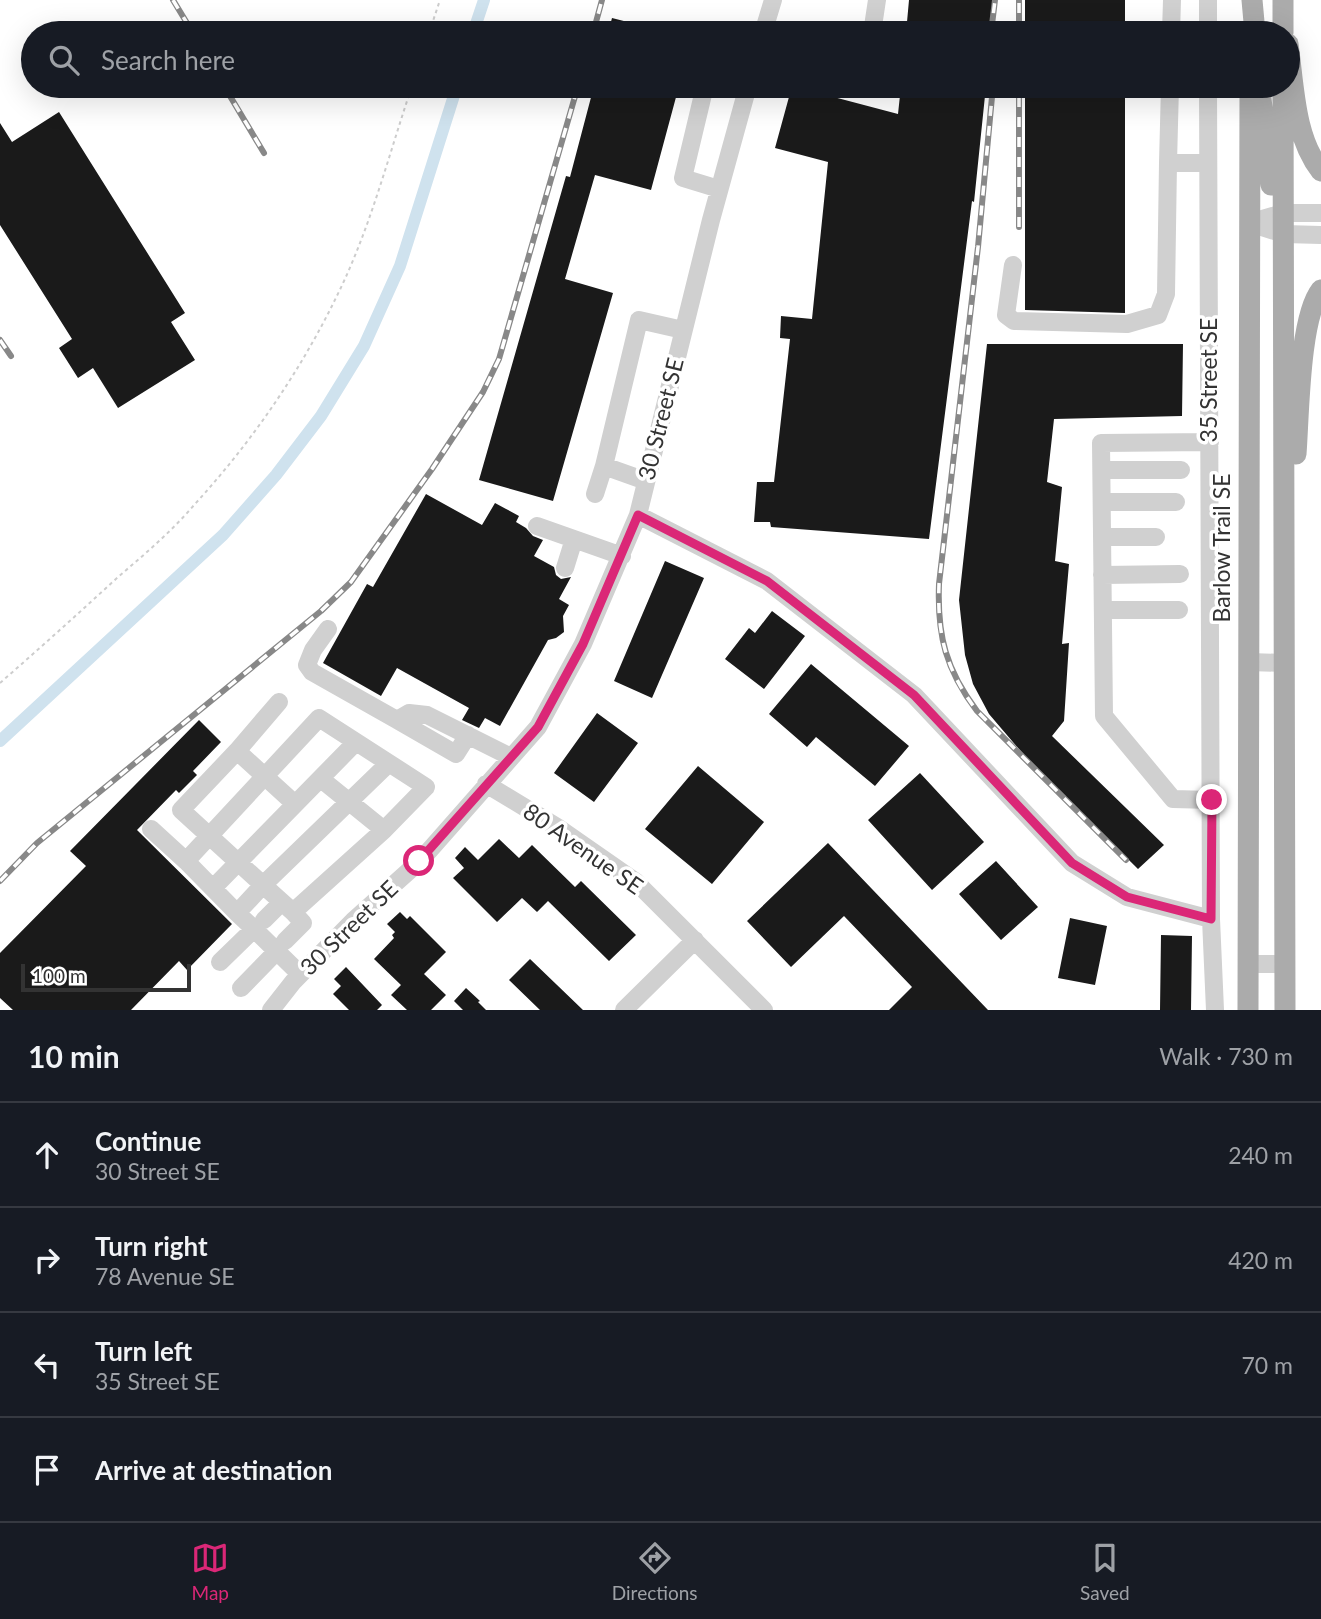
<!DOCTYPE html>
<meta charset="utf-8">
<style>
:root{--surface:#171b24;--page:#242831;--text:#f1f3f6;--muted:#9ea1a6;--line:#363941;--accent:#db2777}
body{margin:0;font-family:Lato,sans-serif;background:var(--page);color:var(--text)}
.scale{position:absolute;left:21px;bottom:18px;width:170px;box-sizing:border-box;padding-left:7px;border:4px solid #333;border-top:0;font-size:19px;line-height:24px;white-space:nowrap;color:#333;-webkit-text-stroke:5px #fff;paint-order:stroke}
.stop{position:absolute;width:21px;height:21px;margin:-16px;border:5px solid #db2777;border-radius:50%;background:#fff}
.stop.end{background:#db2777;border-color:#fff;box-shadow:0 2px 7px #0008}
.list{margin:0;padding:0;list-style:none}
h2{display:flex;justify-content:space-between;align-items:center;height:91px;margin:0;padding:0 28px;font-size:30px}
h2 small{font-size:23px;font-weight:400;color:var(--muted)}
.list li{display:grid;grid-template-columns:46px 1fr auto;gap:21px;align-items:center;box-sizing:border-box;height:105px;padding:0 28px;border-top:2px solid var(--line)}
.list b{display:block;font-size:26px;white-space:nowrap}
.list p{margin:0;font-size:23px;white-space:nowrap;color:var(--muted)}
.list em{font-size:23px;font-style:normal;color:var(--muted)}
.icon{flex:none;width:38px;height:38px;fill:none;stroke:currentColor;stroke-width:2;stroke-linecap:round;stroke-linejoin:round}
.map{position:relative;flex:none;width:1321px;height:1010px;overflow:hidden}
.search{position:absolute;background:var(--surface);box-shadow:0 7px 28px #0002;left:21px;right:21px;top:21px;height:77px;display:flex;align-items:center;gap:18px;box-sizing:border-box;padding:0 24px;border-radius:38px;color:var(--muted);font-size:26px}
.sheet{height:511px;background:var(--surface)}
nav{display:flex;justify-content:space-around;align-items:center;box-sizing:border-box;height:98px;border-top:2px solid var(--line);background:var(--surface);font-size:19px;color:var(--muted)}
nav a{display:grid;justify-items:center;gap:4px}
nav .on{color:var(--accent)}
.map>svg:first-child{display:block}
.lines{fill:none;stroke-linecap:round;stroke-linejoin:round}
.canal{stroke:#cfe2ee;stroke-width:12}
.building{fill:#1a1a1a}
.path{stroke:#cdcdcd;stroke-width:2;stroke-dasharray:3.5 3.5;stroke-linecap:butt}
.minor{stroke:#d0d0d0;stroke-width:18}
.major{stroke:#ababab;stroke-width:21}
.rail-casing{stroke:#888;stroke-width:6}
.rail{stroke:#fff;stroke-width:3.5;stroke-dasharray:10;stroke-linecap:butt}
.route{stroke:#db2777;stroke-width:9}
.labels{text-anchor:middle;stroke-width:7;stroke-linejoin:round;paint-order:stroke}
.street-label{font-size:23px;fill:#333;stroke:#fff}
</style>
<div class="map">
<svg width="1321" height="1010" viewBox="0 0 1321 1010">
<rect width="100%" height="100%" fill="#fff"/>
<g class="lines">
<path class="canal" d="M473 33 484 0
M0 741 223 535 276 475 321 416 364 346 400 266 457 86"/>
</g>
<path class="building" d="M909 0H995L991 33H906Z
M1025 0H1125V33H1025Z
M612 18 659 30V33H608Z
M594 86H679L651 190 595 175 565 279 613 293 553 501 479 480 566 176 570 177Z
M792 86 898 114 901 86H986L974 202 972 201 929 539 771 527 770 522H754L757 482H774L790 339 780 338 781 316 812 319 828 162 775 148Z
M1025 86H1125V313L1025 310Z
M59 112 185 313 171 322 195 360 118 408 93 368 78 378 59 348 72 339 0 225V123L12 142Z
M987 344H1183L1182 416 1054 419 1047 482 1062 487 1055 561 1069 564 1062 644 1069 643 1064 721 1052 736 1164 845 1138 869 1030 762 989 714 973 684 965 655 959 600Z
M426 494 482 525 495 503 519 516 516 522 526 528 533 536 543 540 534 556 554 567 556 575 561 579 571 577 559 599 569 605 563 616 564 632 556 638 548 640 500 726 485 718 479 728 462 720 469 708 397 668 381 696 323 663 367 584 373 587Z
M665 561 704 578 652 698 614 681Z
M772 611 805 636 764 689 725 659 749 628 755 633Z
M811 664 909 746 875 786 816 737 807 747 769 714Z
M597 713 638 743 594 802 554 773Z
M199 720 221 742 193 771 197 775 179 793 176 790 137 830 232 924 187 970 179 961 131 1010H13L0 998V953L86 866 70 851Z
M698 766 764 822 712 884 645 829Z
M920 773 984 842 932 890 868 820Z
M499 839 519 858 532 845 575 887 581 881 636 935 609 961 548 901 537 912 522 898 497 922 453 878 464 868 455 858 465 847 478 860Z
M828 843 872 889 988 1010H889L912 987 844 916 791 967 747 921Z
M996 861 1038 907 1001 940 959 894Z
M400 912 407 919 410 916 446 952 424 974 446 995 431 1010H407L391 995 401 985 374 959 394 938 392 935 395 932 387 924Z
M1070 918 1107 926 1095 985 1058 978Z
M1161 935 1192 936 1191 1010H1160Z
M530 959 583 1010H540L509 980Z
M346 967 382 1005 377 1010H349L333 994 341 986 334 979Z
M466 988 480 1001 478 1002 486 1010H463L454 1001Z"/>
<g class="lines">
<path class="path" d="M429 33 440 0
M0 683C40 648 79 613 118 577 145 554 172 531 195 504 256 437 306 363 344 281 373 218 390 151 412 86"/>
<path class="minor" d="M1208 0V33
M763 33 773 0
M872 33 877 0
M1171 33 1172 0
M705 86 683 178 719 189
M1208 86 1211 919 1215 1010
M1168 163 1170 86
M1249 223 1284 234 1321 235
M1249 223 1283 213H1321
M1013 265 1006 315 1014 321 1127 324 1158 315 1166 294 1168 163H1208
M1210 442 1101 443 1104 716 1173 799 1212 800
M1102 470H1181
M646 481 604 466 639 320 683 330
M595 494 604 466
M1102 502H1176
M638 515 767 581 914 695 1072 863 1127 897 1211 919
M537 526 622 556
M1103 537H1156
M565 568 574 539
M1102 575 1180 574
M1103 610H1179
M328 629 313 650 307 665 312 672 397 720 409 713 427 715 511 757
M1249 662 1284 663
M279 702 237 751 295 804
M397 720 456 754 468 735
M237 751 181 810 263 885 389 763
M321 779 384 830
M486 784 557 827 636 882 764 1010
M151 829 186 861
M213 888 356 742
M237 913 186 861 319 718 426 787 384 830 293 912 263 885 237 913 254 929
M264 920 282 902
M285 941 303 923 293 912
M220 962 254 929 300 974
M1248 964H1285
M241 988 277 951
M271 1010 293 982 353 921 420 861 538 727 583 644 638 515 711 220 748 86
M624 1010 695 940"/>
<path class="major" d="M1252 0 1255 33
M1283 33V0
M1288 44C1294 86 1294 137 1321 171
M1283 86 1285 1010
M1261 99 1271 185
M1296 454C1299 416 1299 318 1321 290
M1248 1010 1250 86"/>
<g class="rail-casing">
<path id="rail" d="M173 0 193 33
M593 33 602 0
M991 33 995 0
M1019 33V0
M224 86 264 153
M993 86 978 247 939 584C937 636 946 670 977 711L1126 860
M1019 227V86
M0 340 11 356
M0 881 37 843 321 611 351 582 432 469 483 392 499 359 578 86"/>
</g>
<use href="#rail" class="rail"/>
</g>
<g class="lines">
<path class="route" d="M419 861 538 727 583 644 638 515 767 581 914 695 1072 863 1127 897 1211 919 1212 800"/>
</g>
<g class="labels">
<g class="street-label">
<text transform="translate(1209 380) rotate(-90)" y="8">35 Street SE</text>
<text transform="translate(661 419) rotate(-76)" y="8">30 Street SE</text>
<text transform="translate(1222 548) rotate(-90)" y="8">Barlow Trail SE</text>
<text transform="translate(583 849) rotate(35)" y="8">80 Avenue SE</text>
<text transform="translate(349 928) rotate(-44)" y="8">30 Street SE</text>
</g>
</g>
</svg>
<div class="scale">100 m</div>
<div class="stop" style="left:419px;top:861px"></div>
<div class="stop end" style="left:1212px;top:800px"></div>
<div class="search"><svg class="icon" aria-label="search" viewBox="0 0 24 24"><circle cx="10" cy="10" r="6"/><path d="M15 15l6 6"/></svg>Search here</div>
</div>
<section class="sheet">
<h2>10 min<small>Walk · 730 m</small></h2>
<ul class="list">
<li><svg class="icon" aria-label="ahead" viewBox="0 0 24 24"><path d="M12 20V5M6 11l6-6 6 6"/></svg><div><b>Continue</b><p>30 Street SE</p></div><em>240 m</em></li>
<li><svg class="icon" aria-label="right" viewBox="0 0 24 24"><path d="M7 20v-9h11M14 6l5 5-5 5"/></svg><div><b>Turn right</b><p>78 Avenue SE</p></div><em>420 m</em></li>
<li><svg class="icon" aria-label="left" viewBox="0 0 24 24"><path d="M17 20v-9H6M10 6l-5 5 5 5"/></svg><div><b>Turn left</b><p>35 Street SE</p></div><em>70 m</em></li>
<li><svg class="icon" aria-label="arrive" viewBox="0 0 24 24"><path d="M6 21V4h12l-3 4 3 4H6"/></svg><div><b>Arrive at destination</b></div></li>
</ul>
</section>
<nav>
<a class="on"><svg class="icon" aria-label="map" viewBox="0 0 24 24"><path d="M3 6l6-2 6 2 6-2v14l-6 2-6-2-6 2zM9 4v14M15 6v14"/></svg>Map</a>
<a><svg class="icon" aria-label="directions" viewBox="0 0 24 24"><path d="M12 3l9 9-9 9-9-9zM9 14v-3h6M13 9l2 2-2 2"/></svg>Directions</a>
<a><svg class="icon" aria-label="saved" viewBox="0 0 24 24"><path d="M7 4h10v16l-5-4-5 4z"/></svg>Saved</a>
</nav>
